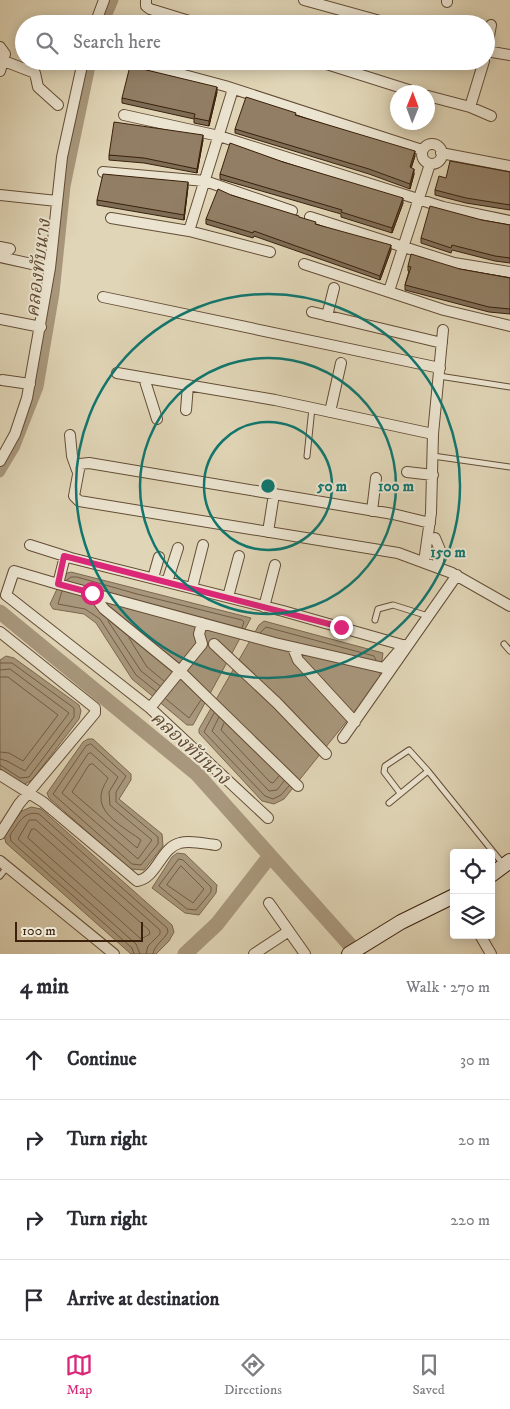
<!DOCTYPE html>
<meta charset="utf-8">
<style>
:root{--surface:#fff;--page:#f7f7f7;--text:#2b2b33;--muted:#7c7c81;--line:#e1e1e2;--accent:#db2777}
body{margin:0;font-family:"IM FELL DW Pica","Noto Serif Thai",serif;background:var(--page);color:var(--text)}
.controls{position:absolute;right:15px;bottom:15px;display:grid;overflow:hidden;border-radius:5px;box-shadow:0 2px 12px #0003}
.controls button{width:45px;height:45px;display:grid;place-items:center;padding:0;border:0;border-bottom:1px solid var(--line);background:var(--surface);color:var(--text);font:25px sans-serif}
.compass{position:absolute;left:390px;top:85px;width:45px;height:45px;border-radius:50%;background:var(--surface);box-shadow:0 2px 12px #0003;rotate:1deg}
.scale{position:absolute;left:15px;bottom:12px;width:128px;box-sizing:border-box;padding-left:5px;border:2px solid #3b200b;border-top:0;font-size:14px;line-height:18px;white-space:nowrap;color:#3b200b;-webkit-text-stroke:4px #ebe4d0;paint-order:stroke}
.stop{position:absolute;width:15px;height:15px;margin:-11px;border:4px solid #db2777;border-radius:50%;background:#fff}
.stop.end{background:#db2777;border-color:#fff;box-shadow:0 1px 5px #0008}
.list{margin:0;padding:0;list-style:none}
h2{display:flex;justify-content:space-between;align-items:center;height:65px;margin:0;padding:0 20px;font-size:21px}
h2 small{font-size:16px;font-weight:400;color:var(--muted)}
.list li{display:grid;grid-template-columns:32px 1fr auto;gap:15px;align-items:center;box-sizing:border-box;height:80px;padding:0 20px;border-top:1px solid var(--line)}
.list b{display:block;font-size:19px;white-space:nowrap}
.list em{font-size:16px;font-style:normal;color:var(--muted)}
.icon{flex:none;width:28px;height:28px;fill:none;stroke:currentColor;stroke-width:2;stroke-linecap:round;stroke-linejoin:round}
.map{position:relative;flex:none;width:510px;height:954px;overflow:hidden}
.search{position:absolute;background:var(--surface);box-shadow:0 2px 12px #0003;left:15px;right:15px;top:15px;height:55px;display:flex;align-items:center;gap:12px;box-sizing:border-box;padding:0 18px;border-radius:28px;color:var(--muted);font-size:19px}
.sheet{height:385px;background:var(--surface)}
nav{display:flex;justify-content:space-around;align-items:center;box-sizing:border-box;height:70px;border-top:1px solid var(--line);background:var(--surface);font-size:14px;color:var(--muted)}
nav a{display:grid;justify-items:center;gap:2px}
nav .on{color:var(--accent)}
.map>svg:first-child{display:block}
.water{fill:#a8977c;stroke:#7c674f}
.lines{fill:none;stroke-linecap:round;stroke-linejoin:round}
.shore{stroke:#725c44;stroke-width:1}
.canal{stroke:#a8977c;stroke-width:9}
.river{stroke:#a8977c;stroke-width:15}
.lane-casing{stroke:#644d36;stroke-width:7}
.street-casing{stroke:#644d36;stroke-width:12}
.secondary-casing{stroke:#3b200b;stroke-width:16}
.lane{stroke:#ebe4d0;stroke-width:5}
.street{stroke:#ebe4d0;stroke-width:10}
.secondary{stroke:#ebe4d0;stroke-width:14}
.wall{fill:#7d6c56;stroke:#3b200b}
.shaded-wall{fill:#665846;stroke:#3b200b}
.building{fill:#917e64;stroke:#3b200b}
.route{stroke:#db2777;stroke-width:6}
.ring{fill:none;stroke:#0f766e;stroke-width:2.5}
.labels{text-anchor:middle;stroke-width:4;stroke-linejoin:round;paint-order:stroke}
.water-label{font-size:19px;font-style:italic;fill:#614a33;stroke:#ebe4d0}
.centre{fill:#0f766e;stroke:#ebe4d0;stroke-width:2.5}
.ring-label{font-size:15px;text-anchor:middle;font-weight:bold;fill:#0f766e;stroke:#ebe4d0;stroke-width:4;stroke-linejoin:round;paint-order:stroke}
</style>
<div class="map">
<svg width="510" height="954" viewBox="0 0 510 954">
<rect width="100%" height="100%" fill="#e0d5b6"/>
<filter id="stains"><feTurbulence type="fractalNoise" baseFrequency=".004" numOctaves="4"/><feColorMatrix values="0 0 0 0 .2 0 0 0 0 .09 0 0 0 0 .02 0 0 0 .5 -.17"/></filter>
<radialGradient id="worn" r=".72"><stop offset=".6" stop-color="#630" stop-opacity="0"/><stop offset="1" stop-color="#630" stop-opacity=".3"/></radialGradient>
<path class="water" d="M71 572 251 618 193 725H187L132 679 96 623 84 614 53 609 50 604 64 574Z
M264 621 383 653 379 681 284 799 274 804 262 801 199 733V729L259 625Z
M6 656 14 658 79 705 81 711 79 719 32 780 25 784 17 782 0 769V660Z
M88 739H93L131 774V780L119 799 162 834 163 846 144 870 130 869 49 798 47 793 83 742Z
M31 807 41 809 172 925 174 932 169 941 156 954H131L6 843 4 835 22 811Z
M177 853 185 854 217 885 216 893 199 915 185 913 152 888 172 857Z"/>
<g class="lines">
<path class="shore" d="M67 580 71 577H77L137 594 242 620 244 622 242 628
M62 591 58 604 85 609 100 619 136 675 156 691
M108 621 141 671 160 686
M260 633 266 627 374 656 376 660
M129 638 147 667 164 681
M0 663H12L74 708V717L29 777 20 778 0 765
M0 670 10 669 69 713 25 771 7 761 0 759
M0 677H8L58 715 23 761 9 753 0 752
M166 699 189 718 201 700
M214 713 204 732 265 796 273 799 281 795 289 786
M219 717 212 731 269 791 277 790 284 781
M224 723 221 730 270 782 273 783 279 776
M91 744 126 776 116 792V802L158 837V844L141 865 132 864 53 794 86 746Z
M91 753 118 777 109 792 110 805 152 840 138 859 62 793 88 754Z
M93 764 108 778C105 784 101 790 101 797 100 816 128 830 141 840L137 848 72 792 89 765Z
M32 829H35L149 930 150 934 141 939 28 838Z
M179 859 183 860 211 887V892L196 910 187 909 159 886Z
M181 866 204 889 193 903 167 885Z
M134 954 132 948 11 841 10 835C18 824 24 810 39 814L167 928 168 932C164 940 154 945 153 954
M140 954 136 944 18 839 29 820H36L160 930V934L148 946 146 954"/>
<path class="canal" d="M104 24 114 0
M0 473 15 448 39 387 55 293 66 186 92 61"/>
<path class="river" d="M0 612 197 774 358 954
M185 954 217 924 270 856"/>
<g class="lane-casing">
<path id="lane" d="M439 376 510 387
M307 456 312 408
M433 456 510 467
M375 620 378 609 393 605 428 616
M504 644 510 651
M400 793 384 772 385 766 409 750 428 771
M389 803 428 771 503 864
M0 876 7 867"/>
</g>
<g class="street-casing">
<path id="street" d="M146 0V6L150 9 199 24
M304 0 391 24
M447 2V0
M95 24 104 0
M0 47 5 54 0 71
M486 51 510 55
M486 53 491 25
M4 61 35 73 38 87 58 105
M132 61 225 86 422 150
M317 61 415 92
M428 96 470 107 491 116
M470 107 484 61
M124 115 219 136 443 207 510 221
M422 154a10 10 0 1 1 20 0a10 10 0 1 1-20 0Z
M441 153 510 166
M103 172 205 181 292 211
M0 195 57 201
M310 217 454 263 510 272
M111 218 189 231 270 252
M189 231 233 89
M0 247 10 249
M0 257 50 268
M304 264 444 310 510 326
M389 291 430 164
M103 297 440 368
M312 312 442 343
M327 316 334 288
M0 319 41 327
M117 373 275 400 433 434
M144 378 157 419
M2 380 30 384
M186 410 188 385
M330 412 341 363
M70 435 72 456 77 470
M0 461 15 434 27 398 50 268 62 157 83 61
M407 472 433 475
M372 511 376 478
M430 523 393 514 89 463 80 464 74 496 79 501 398 553 452 573 510 606
M268 532 274 494
M435 538 440 550 437 567
M30 545 71 558 283 611 406 646
M65 556 58 584 275 643 384 668 404 645
M424 562 431 513 433 434 443 330
M153 578 159 557
M167 582 178 548
M58 584 14 571 6 595 150 708 268 818
M192 588 203 545
M92 593 104 609 180 671 298 786
M228 597 239 556
M264 607 275 565
M0 632 95 708V713L19 804 0 834
M214 644 277 703 326 754
M293 648 298 660 355 722
M150 708 202 644 199 634 202 623
M343 738 457 575
M0 775 43 802 137 881C157 878 161 847 180 843 191 840 205 844 216 845
M0 861 114 954
M269 903 305 954
M480 935 491 954
M254 954 289 931"/>
</g>
<g class="secondary-casing">
<path id="secondary" d="M491 875 510 861
M349 954 401 922 454 896"/>
</g>
<use href="#lane" class="lane"/>
<use href="#street" class="street"/>
<use href="#secondary" class="secondary"/>
</g>
<path class="wall" d="M217 92 209 126 194 123V119L122 103V98Z
M296 115 415 156 411 168 414 174 410 189 369 174 235 133V129Z
M203 140 197 173 144 163 109 160V155Z
M283 162 403 203 392 233 341 217V214L220 179V174Z
M510 172V210L466 203 435 195V190L446 178Z
M188 187 184 220 97 205V200Z
M231 195 299 218 391 250 380 280 254 236 253 238 206 224V219Z
M482 220 510 225V263L495 261 452 250 451 253 421 243V238Z
M408 266 460 269 510 278V314L489 312 405 290V285L409 271H408Z"/>
<path class="shaded-wall" d="M217 87V92L209 126V121Z
M203 135V140L197 173V169Z
M415 151V156L410 172V167Z
M414 169V174L410 189V184Z
M188 182V187L184 220V215Z
M403 198V203L392 233V228Z
M391 245V250L380 280V276Z"/>
<path class="building" d="M130 66 217 87 209 121 194 118 195 114 122 98Z
M246 97 296 113 295 115 415 151 410 167 414 169 410 184 369 169 235 129Z
M114 122 203 135 197 169 144 158 109 155Z
M230 143 283 162 403 198 392 228 341 212 342 210 220 174Z
M450 161 510 172V205L466 198 435 190 439 176 446 178Z
M103 174 188 182 184 215 97 200Z
M218 189 231 195 299 216V217L316 222 315 224 391 245 380 276 254 231 253 233 206 219Z
M430 206 482 220 510 225V258L495 256 452 245 451 248 421 238Z
M411 254 460 269 510 278V309L489 307 405 285 411 267 408 266Z"/>
<g class="lines">
<path class="route" d="M92 593 58 584 64 556 341 627"/>
</g>
<g class="ring">
<circle cx="268" cy="486" r="64"/>
<circle cx="268" cy="486" r="128"/>
<circle cx="268" cy="486" r="192"/>
</g>
<g class="labels">
<g class="water-label">
<text transform="translate(37 268) rotate(-83)" y="7">คลองทับนาง</text>
<text transform="translate(191 747) rotate(42)" y="7">คลองทับนาง</text>
</g>
</g>
<circle cx="268" cy="486" r="8" class="centre"/>
<g class="ring-label">
<text x="332" y="491">50 m</text>
<text x="396" y="491">100 m</text>
<text x="448" y="557">150 m</text>
</g>
<rect width="100%" height="100%" filter="url(#stains)"/>
<rect width="100%" height="100%" fill="url(#worn)"/>
</svg>
<div class="controls">
<button><svg class="icon" aria-label="locate" viewBox="0 0 24 24"><circle cx="12" cy="12" r="6"/><path d="M12 2v4M12 18v4M2 12h4M18 12h4"/></svg></button>
<button><svg class="icon" aria-label="layers" viewBox="0 0 24 24"><path d="M12 4l9 5-9 5-9-5zM3 14l9 5 9-5"/></svg></button>
</div>
<svg class="compass" viewBox="-18 -18 36 36"><path d="M0-13l5 13h-10z" fill="#e53935"/><path d="M0 13l5-13h-10z" fill="#7c7c81"/></svg>
<div class="scale">100 m</div>
<div class="stop" style="left:92px;top:593px"></div>
<div class="stop end" style="left:341px;top:627px"></div>
<div class="search"><svg class="icon" aria-label="search" viewBox="0 0 24 24"><circle cx="10" cy="10" r="6"/><path d="M15 15l6 6"/></svg>Search here</div>
</div>
<section class="sheet">
<h2>4 min<small>Walk · 270 m</small></h2>
<ul class="list">
<li><svg class="icon" aria-label="ahead" viewBox="0 0 24 24"><path d="M12 20V5M6 11l6-6 6 6"/></svg><div><b>Continue</b></div><em>30 m</em></li>
<li><svg class="icon" aria-label="right" viewBox="0 0 24 24"><path d="M7 20v-9h11M14 6l5 5-5 5"/></svg><div><b>Turn right</b></div><em>20 m</em></li>
<li><svg class="icon" aria-label="right" viewBox="0 0 24 24"><path d="M7 20v-9h11M14 6l5 5-5 5"/></svg><div><b>Turn right</b></div><em>220 m</em></li>
<li><svg class="icon" aria-label="arrive" viewBox="0 0 24 24"><path d="M6 21V4h12l-3 4 3 4H6"/></svg><div><b>Arrive at destination</b></div></li>
</ul>
</section>
<nav>
<a class="on"><svg class="icon" aria-label="map" viewBox="0 0 24 24"><path d="M3 6l6-2 6 2 6-2v14l-6 2-6-2-6 2zM9 4v14M15 6v14"/></svg>Map</a>
<a><svg class="icon" aria-label="directions" viewBox="0 0 24 24"><path d="M12 3l9 9-9 9-9-9zM9 14v-3h6M13 9l2 2-2 2"/></svg>Directions</a>
<a><svg class="icon" aria-label="saved" viewBox="0 0 24 24"><path d="M7 4h10v16l-5-4-5 4z"/></svg>Saved</a>
</nav>
